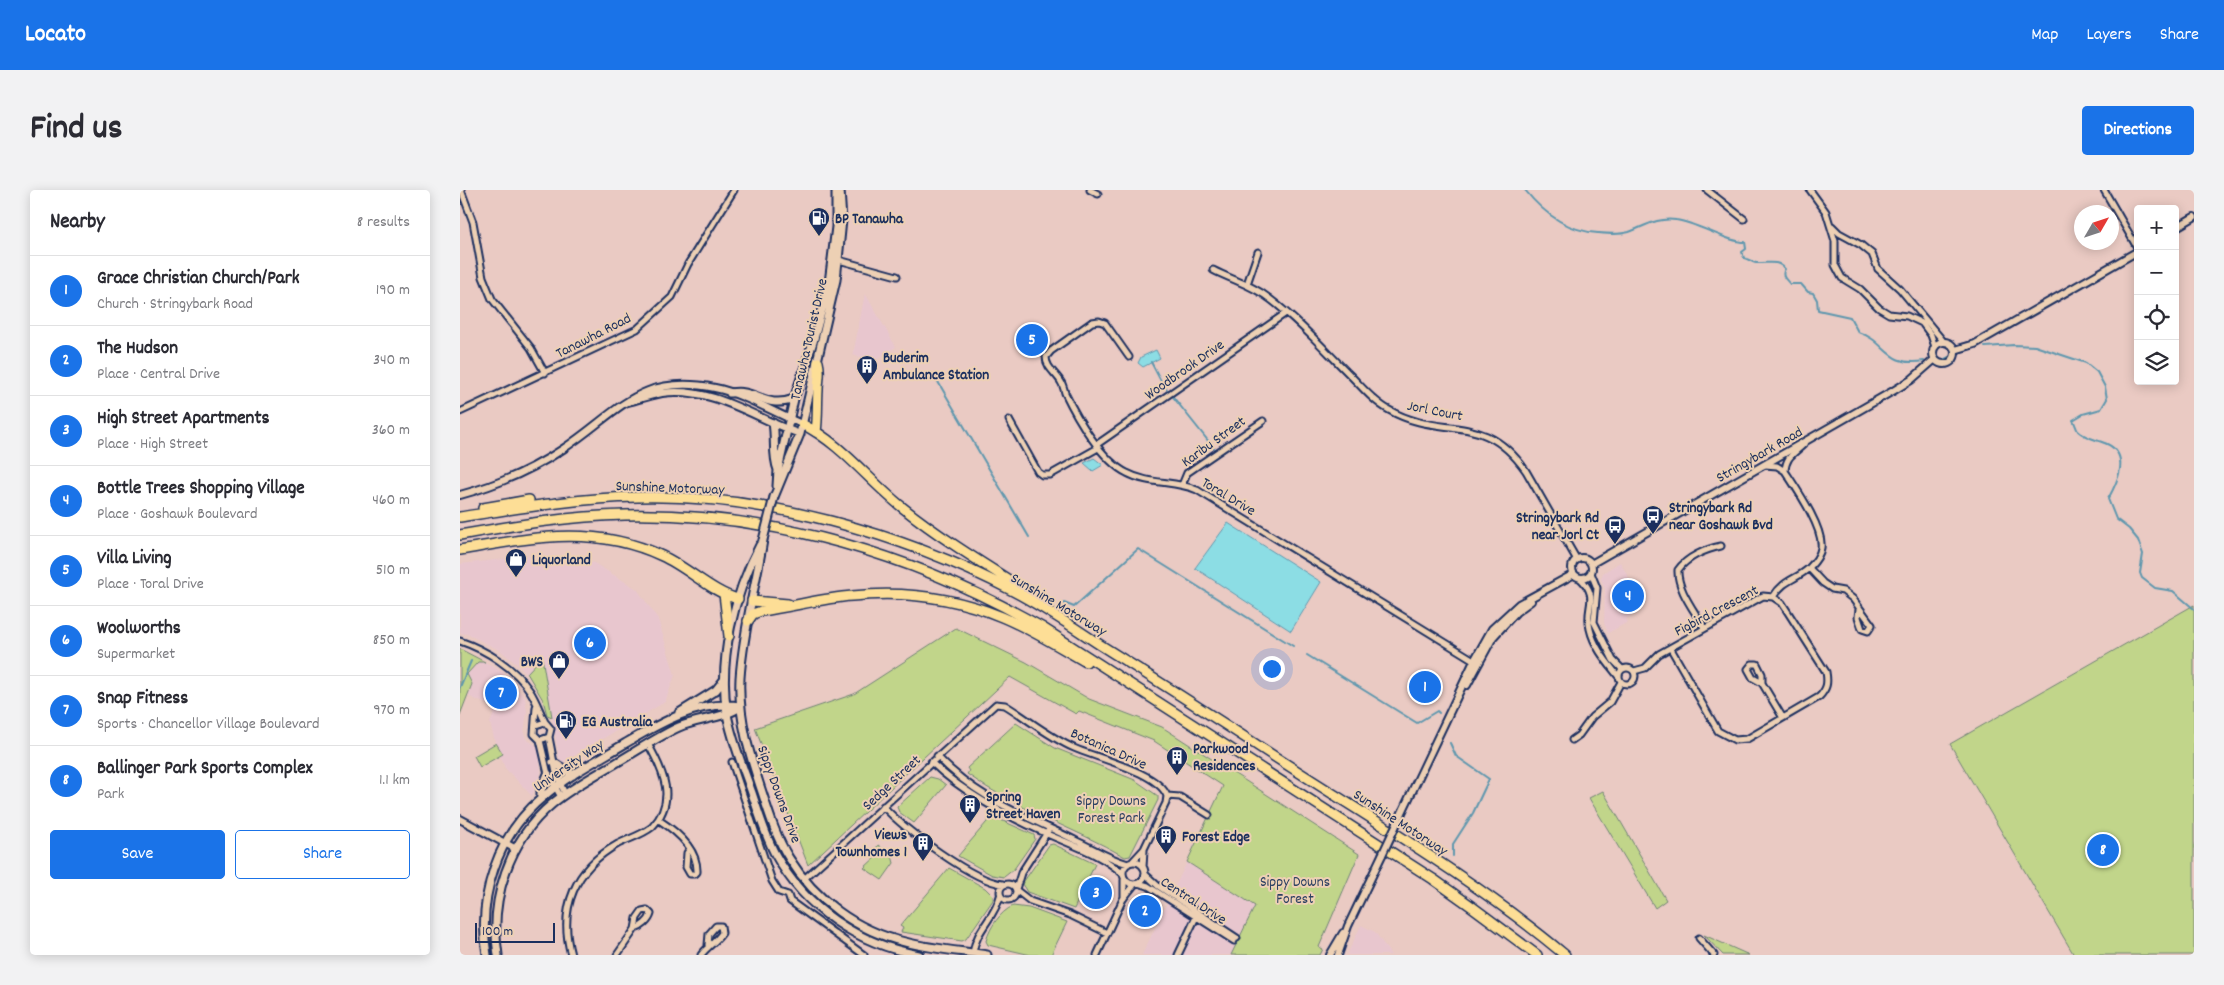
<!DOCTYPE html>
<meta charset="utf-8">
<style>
:root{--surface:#fff;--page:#f2f2f3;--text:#2b2b33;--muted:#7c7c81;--line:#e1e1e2;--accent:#1a73e8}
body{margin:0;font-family:Dekko,sans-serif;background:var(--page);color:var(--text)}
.controls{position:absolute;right:15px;top:15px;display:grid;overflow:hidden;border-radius:5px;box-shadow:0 2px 12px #0003}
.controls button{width:45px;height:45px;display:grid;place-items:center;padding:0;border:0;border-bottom:1px solid var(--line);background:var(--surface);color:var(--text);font:25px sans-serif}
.compass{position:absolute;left:1614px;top:15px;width:45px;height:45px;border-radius:50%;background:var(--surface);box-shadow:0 2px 12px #0003;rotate:51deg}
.scale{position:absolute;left:15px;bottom:12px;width:80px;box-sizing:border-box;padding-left:5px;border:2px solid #1b2f5e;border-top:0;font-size:14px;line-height:18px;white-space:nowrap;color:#1b2f5e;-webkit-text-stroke:4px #edd0b4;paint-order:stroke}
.you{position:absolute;left:811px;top:478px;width:18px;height:18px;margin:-12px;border:4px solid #fff;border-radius:50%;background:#1a73e8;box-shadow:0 0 0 8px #1a73e833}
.badge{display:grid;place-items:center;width:32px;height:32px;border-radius:50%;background:var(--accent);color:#fff;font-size:16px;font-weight:700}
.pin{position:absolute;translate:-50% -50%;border:2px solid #fff;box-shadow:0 1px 5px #0006}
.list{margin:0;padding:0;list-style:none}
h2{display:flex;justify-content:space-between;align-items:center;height:65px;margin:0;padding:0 20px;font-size:21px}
h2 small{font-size:16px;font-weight:400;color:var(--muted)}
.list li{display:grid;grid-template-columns:32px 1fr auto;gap:15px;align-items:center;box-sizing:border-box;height:70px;padding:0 20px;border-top:1px solid var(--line)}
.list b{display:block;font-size:19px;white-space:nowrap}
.list p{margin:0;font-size:16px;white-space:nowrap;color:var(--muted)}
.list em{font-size:16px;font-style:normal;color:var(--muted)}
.actions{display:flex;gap:10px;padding:15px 20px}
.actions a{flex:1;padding:11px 0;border:1px solid var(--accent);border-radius:5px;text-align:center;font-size:18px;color:var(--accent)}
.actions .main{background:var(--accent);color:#fff}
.icon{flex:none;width:28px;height:28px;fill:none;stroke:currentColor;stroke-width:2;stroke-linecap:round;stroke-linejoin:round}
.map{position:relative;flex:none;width:1734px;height:765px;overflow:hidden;border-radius:5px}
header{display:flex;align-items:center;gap:30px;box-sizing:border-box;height:70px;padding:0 25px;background:var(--accent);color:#fff}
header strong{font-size:24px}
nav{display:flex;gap:28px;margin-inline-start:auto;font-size:18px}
.intro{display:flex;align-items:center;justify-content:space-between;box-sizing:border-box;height:120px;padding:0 30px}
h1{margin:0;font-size:35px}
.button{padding:12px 22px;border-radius:5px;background:var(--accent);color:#fff;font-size:18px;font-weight:700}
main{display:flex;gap:30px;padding:0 30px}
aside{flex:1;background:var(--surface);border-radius:5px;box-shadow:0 2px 12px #0003}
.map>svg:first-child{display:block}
.built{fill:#e8c6ce}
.green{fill:#c1d58a;stroke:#6e8274}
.water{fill:#8cdde4;stroke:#5f97ae}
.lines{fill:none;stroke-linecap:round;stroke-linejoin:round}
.stream{stroke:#5f97ae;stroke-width:2}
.minor-casing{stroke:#1b2f5e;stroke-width:9}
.tertiary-casing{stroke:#1b2f5e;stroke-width:10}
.secondary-casing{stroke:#1b2f5e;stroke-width:11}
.motorway-casing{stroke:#1b2f5e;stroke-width:12}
.minor{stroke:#edd0b4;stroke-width:5}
.tertiary{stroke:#edd0b4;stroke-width:6}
.secondary{stroke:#edd0b4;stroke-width:7}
.motorway{stroke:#fdde96;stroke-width:9}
.tertiary-bridge-casing{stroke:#1b2f5e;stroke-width:10;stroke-linecap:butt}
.secondary-bridge-casing{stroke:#1b2f5e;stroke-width:11;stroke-linecap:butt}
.tertiary-bridge{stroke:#edd0b4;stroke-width:6}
.secondary-bridge{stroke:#edd0b4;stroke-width:7}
.labels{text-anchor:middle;stroke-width:4;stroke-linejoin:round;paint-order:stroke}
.poi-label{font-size:15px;font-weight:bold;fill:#1b2f5e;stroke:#edd0b4;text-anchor:start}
.street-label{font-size:15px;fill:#1b2f5e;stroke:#edd0b4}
.park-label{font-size:15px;fill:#2c4062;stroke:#edd0b4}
</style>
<header>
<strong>Locato</strong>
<nav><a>Map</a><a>Layers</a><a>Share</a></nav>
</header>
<div class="intro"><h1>Find us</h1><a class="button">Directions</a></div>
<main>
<aside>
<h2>Nearby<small>8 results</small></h2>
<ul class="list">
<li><span class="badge">1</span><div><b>Grace Christian Church/Park</b><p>Church · Stringybark Road</p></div><em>190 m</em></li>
<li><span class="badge">2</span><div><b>The Hudson</b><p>Place · Central Drive</p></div><em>340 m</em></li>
<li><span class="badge">3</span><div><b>High Street Apartments</b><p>Place · High Street</p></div><em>360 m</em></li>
<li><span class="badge">4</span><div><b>Bottle Trees Shopping Village</b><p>Place · Goshawk Boulevard</p></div><em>460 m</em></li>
<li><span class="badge">5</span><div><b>Villa Living</b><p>Place · Toral Drive</p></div><em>510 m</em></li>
<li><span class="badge">6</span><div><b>Woolworths</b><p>Supermarket</p></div><em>850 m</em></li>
<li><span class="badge">7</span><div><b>Snap Fitness</b><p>Sports · Chancellor Village Boulevard</p></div><em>970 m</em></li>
<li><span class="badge">8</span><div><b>Ballinger Park Sports Complex</b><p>Park</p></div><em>1.1 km</em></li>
</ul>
<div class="actions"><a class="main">Save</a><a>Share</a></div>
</aside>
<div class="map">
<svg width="1734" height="765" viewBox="0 0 1734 765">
<rect width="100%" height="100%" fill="#eacac3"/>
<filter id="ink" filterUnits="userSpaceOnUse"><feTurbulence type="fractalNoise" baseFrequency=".02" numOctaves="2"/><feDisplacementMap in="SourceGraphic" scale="10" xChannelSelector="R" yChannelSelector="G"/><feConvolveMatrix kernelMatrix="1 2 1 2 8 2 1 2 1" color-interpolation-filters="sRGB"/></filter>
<g filter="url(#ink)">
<path class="built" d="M405 103 436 157 415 170 393 165Z
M80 365 106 367 134 373 177 399 198 429 215 485 205 512 100 574 82 468 67 483 41 461 7 444 0 443V374Z
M1160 372 1173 395 1171 396 1178 412 1169 417 1173 425 1166 429 1168 432 1148 443 1144 433 1145 399 1141 389 1143 383Z
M18 472H25L44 483 65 508 67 521 64 543 66 549 77 556 79 560 81 583 72 606 45 578 35 552 30 533 34 523 29 513 26 514 8 506 12 494 7 484Z
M727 672 795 716 771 765H682Z
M901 735 915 742 931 765H887Z"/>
<path class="green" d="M1734 415V765H1614L1490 554Z
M496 438 566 472 629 509 702 537 899 664 859 757 863 759 860 765H771L795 716 727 672 763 596 694 551 619 521 616 524 550 487 348 675 295 538 394 504Z
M0 459 25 472H18L7 484 12 494 0 525Z
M82 467 92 527 87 525 83 510 67 483Z
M556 533 595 558 675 590 698 606V610L670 666 665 667C613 637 555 619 507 584L509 581 507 578Z
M36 553 43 564 20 577 14 566Z
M470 587 478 589 486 595 454 633 439 622 437 617Z
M1143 601 1206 710 1195 718 1129 608Z
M532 626 574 645 575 649 554 679 544 687 532 685 498 666Z
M593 654 635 674 614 719 567 702 562 694 589 655Z
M418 655 432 666 434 673 422 690 404 678 420 663 416 659Z
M489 678 525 698 533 706V710L506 749 502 751 441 742 443 738 440 736Z
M553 716 569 718 607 732 591 765H571L528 755 526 751C530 737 540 722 553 716Z
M1244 745 1289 765H1263Z"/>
<path class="water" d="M696 160 700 168 683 177 678 173 681 167Z
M634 268 643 275 633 281 624 273Z
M768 333 861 392 831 441 735 378Z"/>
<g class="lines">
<path class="stream" d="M1065 0C1084 24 1107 41 1138 43 1149 44 1159 45 1169 42 1185 36 1198 27 1216 30 1238 33 1267 52 1285 52L1286 59 1282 62 1284 68C1288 69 1292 72 1296 73 1307 74 1317 69 1325 79 1321 85 1325 89 1330 94H1341L1348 102 1353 103 1357 110 1358 120 1390 127 1398 142C1427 151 1426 178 1464 171
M1525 157 1554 155 1575 156 1626 173 1637 182 1645 197 1647 209 1641 219 1623 224 1613 230C1615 233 1616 238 1618 241 1625 248 1638 250 1647 254 1671 265 1657 293 1648 309L1656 329 1669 339 1678 350 1683 364 1680 383 1682 388 1695 398 1713 401 1734 419
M1483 170 1489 167
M691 172 702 193 757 262
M474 185 569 347
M599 416 604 413 614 417 678 359 833 456
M847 465 957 533 977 521 979 523
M0 497 11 471
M990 553 996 566 1029 589 1013 623 993 654V666"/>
<g class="minor-casing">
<path id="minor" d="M1 0 13 32 23 87 32 109 71 158 85 183
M630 0 638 4
M1247 0 1284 29
M1350 0 1366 22 1375 51V75L1382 88 1400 99 1419 118 1429 124 1447 126 1462 133 1471 145 1475 157
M1644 0 1678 59
M1372 36 1379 43 1401 55 1412 64 1418 79 1440 99 1484 152
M375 69 437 86
M753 80C772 90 793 95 810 109 839 131 864 159 890 185 902 197 914 212 929 220 981 250 1023 219 1066 281L1117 370
M787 94 798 62
M669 167 645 133 639 131 632 132 591 161 586 167C586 178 596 183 601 192 603 195 604 199 605 203 617 228 642 271 667 283 689 295 715 290 737 300L1017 472
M0 222 177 139 212 107 228 74 274 0
M549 230 578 282 582 285H590L638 258
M636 255 826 123
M1305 275 1317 276 1325 281
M722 295 727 283 803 231
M1349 378 1363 393 1372 399 1383 401 1393 409 1412 435 1408 441 1402 439 1398 427 1399 419
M1131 383 1137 398 1134 432 1153 470 1162 479
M1120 388C1141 409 1124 416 1130 439 1134 457 1147 472 1158 486
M1313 407C1324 389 1336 390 1349 378 1354 373 1360 365 1361 358 1364 338 1336 298 1325 281 1326 266 1334 264 1344 254
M1244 438C1235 421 1217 400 1218 380 1227 367 1246 359 1261 356
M0 451C26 460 54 477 70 501 76 510 80 522 85 532
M1159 486a8 8 0 1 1 16 0a8 8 0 1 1-16 0Z
M1174 481 1185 478 1199 464 1303 406 1313 407 1322 413 1366 482C1368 493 1367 499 1359 507L1287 549 1275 550 1258 541 1211 459
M1302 493V484L1297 474H1292L1288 479 1293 488 1302 493 1323 528
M76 517 74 544 80 550 88 584 101 607
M76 535 85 532 91 539 89 547 80 550
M89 547 96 583 105 604
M1112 550 1119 545 1132 527 1150 512 1161 492
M477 566C517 609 564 625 615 650 633 658 649 669 668 674
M272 572 312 691 319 702 328 705
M471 572C503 603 545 625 585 643 611 655 642 664 663 684
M707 606 720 607 749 625
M423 616C444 639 514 692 543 694
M199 630C216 641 238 659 237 682L235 684H230L226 677 227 663 230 659
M672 672 684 659 706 613 707 606
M663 683a11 11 0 1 1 22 0a11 11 0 1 1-22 0Z
M683 677 684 660
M685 684 698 696 777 748
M344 689 536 514 545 515C568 529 589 547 614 558 636 568 698 582 707 606
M678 693 688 696 774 751
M540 702a8 8 0 1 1 16 0a8 8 0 1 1-16 0Z
M556 699 561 683 588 641
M556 700 570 711 610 725 647 743
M328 705 330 711 404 765
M664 708V690
M1239 748 1254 765
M513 763C516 739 535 728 540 706
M111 765C98 718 115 678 158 654 170 648 182 645 192 637 217 611 204 582 188 554
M157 765 175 739 177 728 182 721 187 720 191 724C189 731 182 737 175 739
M241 765C248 756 256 752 262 743L261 736H256L249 744 248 755
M637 765 663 709 675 694
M718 765 737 725"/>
</g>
<g class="tertiary-casing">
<path id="tertiary" d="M1715 38 1734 27
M1473 163a11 11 0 1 1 22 0a11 11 0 1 1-22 0Z
M1495 160 1515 154 1678 61
M168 212C179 209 191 205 202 203 253 196 294 228 340 244
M0 305C37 295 72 280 103 259 159 222 179 183 255 198 285 204 314 223 342 234
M1112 378a10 10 0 1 1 20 0a10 10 0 1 1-20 0Z
M1131 374 1433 201 1451 190 1475 169
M1007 495 1033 447 1056 422 1071 411
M0 629 56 659
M938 631 1014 471 1032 439 1059 414 1114 384
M870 765 883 743
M878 765 888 736 922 665"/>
</g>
<g class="secondary-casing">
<path id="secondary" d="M270 203C297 198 304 220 334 209
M313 233C316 249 312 265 318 280
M317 296 318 280 334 209 353 152 369 93 376 37V0
M314 307 340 244 376 90 382 30 380 0
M303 350C296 395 283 441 280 488 278 529 290 566 303 605 310 627 317 649 329 668 355 710 397 741 445 752 472 759 500 761 527 765
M300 355C274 404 258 469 267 524 272 551 283 577 292 603 299 624 305 645 315 664 345 719 398 754 459 765
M219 523 256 500 264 490
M93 572 113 585
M81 608V600L88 584
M27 765C17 707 37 645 83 607 108 585 138 570 166 553 200 533 239 510 280 516
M38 765C29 710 49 650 92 614 111 598 134 586 156 573 177 561 197 547 219 537 237 529 265 528 280 517"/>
</g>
<g class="motorway-casing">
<path id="motorway" d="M342 234C381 253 409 291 442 317 487 353 537 382 585 413
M356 242C358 228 357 215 358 200 358 189 361 183 358 172
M23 318 69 310
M0 327C59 318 118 308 178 307 302 304 443 343 553 401 584 417 613 437 642 456 698 491 754 527 809 563 909 628 1013 688 1105 765
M0 345C55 335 110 326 165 325 312 322 456 365 583 438L973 689 1011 716 1077 765
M0 360C71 348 133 334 202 366 227 377 253 403 278 409
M264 404 269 446
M292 411 328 414
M288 431 293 424 301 421C332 417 362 408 392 406 443 401 494 407 542 427 571 439 598 456 626 472"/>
</g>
<use href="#minor" class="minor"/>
<use href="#tertiary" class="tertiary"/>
<use href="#secondary" class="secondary"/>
<use href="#motorway" class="motorway"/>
<g class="tertiary-bridge-casing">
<path id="tertiary-bridge" d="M922 665 938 631"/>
</g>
<g class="secondary-bridge-casing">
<path id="secondary-bridge" d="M303 350 314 307"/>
</g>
<use href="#tertiary-bridge" class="tertiary-bridge"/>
<use href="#secondary-bridge" class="secondary-bridge"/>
</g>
</g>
<defs>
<g id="fuel-pin" transform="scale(1.125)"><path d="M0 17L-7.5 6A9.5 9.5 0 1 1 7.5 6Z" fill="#1b2f5e" stroke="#edd0b4"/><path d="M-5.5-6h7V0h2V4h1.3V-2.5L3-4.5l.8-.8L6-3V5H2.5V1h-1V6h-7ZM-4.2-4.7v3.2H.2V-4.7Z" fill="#fff"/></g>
<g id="building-pin" transform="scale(1.125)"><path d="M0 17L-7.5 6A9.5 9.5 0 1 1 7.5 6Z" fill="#1b2f5e" stroke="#edd0b4"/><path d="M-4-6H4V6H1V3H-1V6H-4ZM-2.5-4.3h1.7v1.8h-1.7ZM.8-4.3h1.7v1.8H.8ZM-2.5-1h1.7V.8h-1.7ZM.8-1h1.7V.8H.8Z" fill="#fff"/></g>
<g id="bus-pin" transform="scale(1.125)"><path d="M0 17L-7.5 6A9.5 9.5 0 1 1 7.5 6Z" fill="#1b2f5e" stroke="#edd0b4"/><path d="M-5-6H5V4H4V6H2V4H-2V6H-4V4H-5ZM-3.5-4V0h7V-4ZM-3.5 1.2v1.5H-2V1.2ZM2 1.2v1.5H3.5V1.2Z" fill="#fff"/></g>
<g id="shop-pin" transform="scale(1.125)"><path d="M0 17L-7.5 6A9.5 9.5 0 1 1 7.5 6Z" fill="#1b2f5e" stroke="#edd0b4"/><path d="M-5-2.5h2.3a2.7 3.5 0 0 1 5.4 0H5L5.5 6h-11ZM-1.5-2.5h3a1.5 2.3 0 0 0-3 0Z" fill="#fff"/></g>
</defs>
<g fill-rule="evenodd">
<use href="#fuel-pin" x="359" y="28"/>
<use href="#building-pin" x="407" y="176"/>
<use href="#bus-pin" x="1193" y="326"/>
<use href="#bus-pin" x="1155" y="336"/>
<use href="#shop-pin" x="56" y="369"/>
<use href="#shop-pin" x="99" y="471"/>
<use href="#fuel-pin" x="106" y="531"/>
<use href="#building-pin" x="717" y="567"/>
<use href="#building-pin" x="510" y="615"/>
<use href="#building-pin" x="706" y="646"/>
<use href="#building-pin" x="463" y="653"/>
</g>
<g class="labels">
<g class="poi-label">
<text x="375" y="33">BP Tanawha</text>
<text x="423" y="172">Buderim<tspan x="423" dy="17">Ambulance Station</tspan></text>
<text x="1209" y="322">Stringybark Rd<tspan x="1209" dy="17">near Goshawk Bvd</tspan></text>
<text x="1139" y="332" text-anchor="end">Stringybark Rd<tspan x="1139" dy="17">near Jorl Ct</tspan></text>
<text x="72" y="374">Liquorland</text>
<text x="83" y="476" text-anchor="end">BWS</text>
<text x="122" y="536">EG Australia</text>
<text x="733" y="563">Parkwood<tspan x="733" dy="17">Residences</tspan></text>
<text x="526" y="611">Spring<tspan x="526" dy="17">Street Haven</tspan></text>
<text x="447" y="649" text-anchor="end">Views<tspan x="447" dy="17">Townhomes 1</tspan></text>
<text x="722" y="651">Forest Edge</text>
</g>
<g class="street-label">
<text transform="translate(133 145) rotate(-27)" y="5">Tanawha Road</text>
<text transform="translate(348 149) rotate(-77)" y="5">Tanawha Tourist Drive</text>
<text transform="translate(724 179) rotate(-35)" y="5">Woodbrook Drive</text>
<text transform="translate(975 220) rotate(11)" y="5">Jorl Court</text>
<text transform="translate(753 251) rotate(-36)" y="5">Karibu Street</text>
<text transform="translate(1299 264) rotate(-30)" y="5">Stringybark Road</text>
<text transform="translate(210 297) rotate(2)" y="5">Sunshine Motorway</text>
<text transform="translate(769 306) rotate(31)" y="5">Toral Drive</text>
<text transform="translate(599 414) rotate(31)" y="5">Sunshine Motorway</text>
<text transform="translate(1256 420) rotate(-28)" y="5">Figbird Crescent</text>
<text transform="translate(649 558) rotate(24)" y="5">Botanica Drive</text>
<text transform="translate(108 575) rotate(-34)" y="5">University Way</text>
<text transform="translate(431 592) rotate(-43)" y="5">Sedge Street</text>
<text transform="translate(320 604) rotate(70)" y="5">Sippy Downs Drive</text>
<text transform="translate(941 632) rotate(33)" y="5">Sunshine Motorway</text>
<text transform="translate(734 710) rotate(33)" y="5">Central Drive</text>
</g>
<g class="park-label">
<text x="651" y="615">Sippy Downs<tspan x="651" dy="17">Forest Park</tspan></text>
<text x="835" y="696">Sippy Downs<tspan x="835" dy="17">Forest</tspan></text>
</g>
</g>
</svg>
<div class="controls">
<button>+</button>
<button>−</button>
<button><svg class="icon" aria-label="locate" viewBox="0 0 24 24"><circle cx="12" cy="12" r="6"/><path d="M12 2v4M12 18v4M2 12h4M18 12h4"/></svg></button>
<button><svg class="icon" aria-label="layers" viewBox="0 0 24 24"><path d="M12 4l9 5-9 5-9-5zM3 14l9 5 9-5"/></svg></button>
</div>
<svg class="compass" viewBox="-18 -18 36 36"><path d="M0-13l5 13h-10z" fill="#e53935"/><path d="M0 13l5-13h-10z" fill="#7c7c81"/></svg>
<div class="scale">100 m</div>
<div class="you"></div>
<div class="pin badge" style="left:965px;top:497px">1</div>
<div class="pin badge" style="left:685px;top:721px">2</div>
<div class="pin badge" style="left:636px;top:703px">3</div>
<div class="pin badge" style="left:1168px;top:406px">4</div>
<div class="pin badge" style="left:572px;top:150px">5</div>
<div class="pin badge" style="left:130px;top:453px">6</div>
<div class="pin badge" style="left:41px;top:503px">7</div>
<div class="pin badge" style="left:1643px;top:660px">8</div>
</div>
</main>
